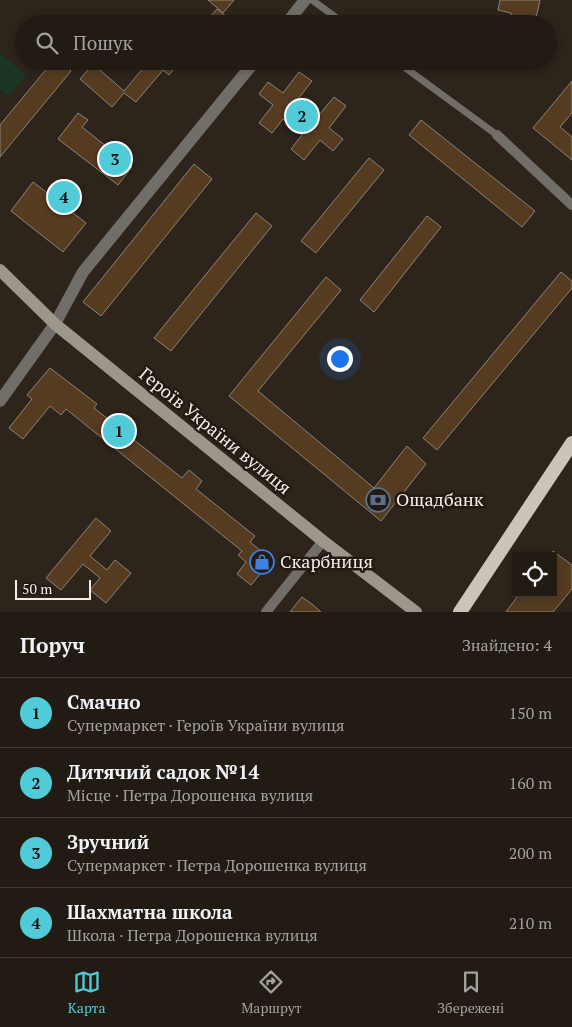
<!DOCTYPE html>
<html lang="uk">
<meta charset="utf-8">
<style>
:root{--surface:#221b14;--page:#2e2822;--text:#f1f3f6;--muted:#a2a1a0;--line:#3f3934;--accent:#52cbd8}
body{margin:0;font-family:"PT Serif",serif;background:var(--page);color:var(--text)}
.controls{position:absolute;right:15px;bottom:15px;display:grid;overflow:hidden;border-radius:0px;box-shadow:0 2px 8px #0003}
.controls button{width:45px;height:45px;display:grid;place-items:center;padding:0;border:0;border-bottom:1px solid var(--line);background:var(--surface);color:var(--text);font:25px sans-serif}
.scale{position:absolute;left:15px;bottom:12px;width:76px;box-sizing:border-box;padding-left:5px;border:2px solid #f4eee9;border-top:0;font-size:14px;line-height:18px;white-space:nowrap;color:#f4eee9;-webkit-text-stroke:4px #231a12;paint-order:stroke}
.you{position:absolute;left:339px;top:358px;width:18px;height:18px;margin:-12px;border:4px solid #fff;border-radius:50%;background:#1a73e8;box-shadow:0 0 0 8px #1a73e833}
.badge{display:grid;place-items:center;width:32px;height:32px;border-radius:50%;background:var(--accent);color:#111;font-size:16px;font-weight:700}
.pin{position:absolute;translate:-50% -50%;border:2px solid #fff;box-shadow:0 1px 5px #0006}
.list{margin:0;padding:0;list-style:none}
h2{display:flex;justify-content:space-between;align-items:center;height:65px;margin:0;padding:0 20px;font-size:21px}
h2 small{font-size:16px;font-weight:400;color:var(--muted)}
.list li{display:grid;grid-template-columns:32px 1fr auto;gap:15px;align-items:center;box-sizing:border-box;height:70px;padding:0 20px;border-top:1px solid var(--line)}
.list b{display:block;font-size:19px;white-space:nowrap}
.list p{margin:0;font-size:16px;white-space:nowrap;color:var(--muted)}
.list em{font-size:16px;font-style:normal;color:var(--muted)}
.icon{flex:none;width:28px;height:28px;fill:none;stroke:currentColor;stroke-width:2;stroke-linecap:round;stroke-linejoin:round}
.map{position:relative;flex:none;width:572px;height:612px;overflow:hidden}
.search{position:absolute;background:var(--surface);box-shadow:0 2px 8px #0003;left:15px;right:15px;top:15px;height:55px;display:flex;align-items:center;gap:12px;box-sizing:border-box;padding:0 18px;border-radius:28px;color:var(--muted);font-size:19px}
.sheet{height:345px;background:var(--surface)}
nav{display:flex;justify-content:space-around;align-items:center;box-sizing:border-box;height:70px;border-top:1px solid var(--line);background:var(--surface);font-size:14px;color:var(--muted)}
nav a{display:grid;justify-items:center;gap:2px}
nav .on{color:var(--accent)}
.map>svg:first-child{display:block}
.green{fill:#1b3723}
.building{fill:#553c21;stroke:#8d8378}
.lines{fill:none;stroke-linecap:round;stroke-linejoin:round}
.pedestrian{stroke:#716d68;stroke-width:7}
.minor{stroke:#716d68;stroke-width:10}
.tertiary{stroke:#716d68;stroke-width:12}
.secondary{stroke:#9c968d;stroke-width:12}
.trunk{stroke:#ccc4b8;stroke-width:14}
.labels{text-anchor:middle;stroke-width:5;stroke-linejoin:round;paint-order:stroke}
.street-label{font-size:18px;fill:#f4eee9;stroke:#231a12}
.poi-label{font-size:18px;fill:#f4eee9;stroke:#231a12;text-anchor:start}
</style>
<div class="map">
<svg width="572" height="612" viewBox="0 0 572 612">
<rect width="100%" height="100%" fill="#2d241b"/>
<path class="green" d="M0 53 26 75 9 96 0 89Z"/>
<path class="building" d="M208 0H234L223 13Z
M500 0H540L535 22 511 17V13L498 10Z
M217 9 228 18 224 24H204Z
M53 61H59L71 71 0 157V125Z
M149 61 156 65 152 61H181L169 75 163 70 136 102 124 93 112 107 80 79 93 64 124 91Z
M299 72 312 81 298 99 319 115 334 97 346 106 329 128 343 139 333 151 320 140 304 160 291 149 302 135 283 119 272 133 259 123 273 105 259 94 268 82 283 93Z
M572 81V113L560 127 572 137V160L533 128Z
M78 113 88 120 82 127 132 167 118 185 58 139Z
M421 120 535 211 522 227 409 135Z
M369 158 384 170 316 253 301 241Z
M194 164 212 179 101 316 83 302Z
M33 182 86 223 63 252 11 211Z
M256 213 272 226 171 351 154 338Z
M427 216 441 227 374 312 360 300Z
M561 272 572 281V288L437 450 423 438Z
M326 277 341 290 258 391 374 488 407 446 426 464 381 521 229 396Z
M50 368 97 404 94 408 182 478 189 470 202 481 196 489 255 536 250 542 272 560 251 585 237 574 246 562 238 555 242 551 66 409 61 415 50 406 23 439 9 428 32 399 27 395Z
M96 518 111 531 90 556 107 570 115 560 131 573 106 603 90 590 100 578 83 564 61 590 46 578Z
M553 551 572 565V589L553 612H506L520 593H553Z
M302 597 313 605 321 612H290Z"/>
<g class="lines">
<path class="pedestrian" d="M312 0 345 24
M396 61 497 135"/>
<path class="minor" d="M497 135 572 205
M266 612 323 541"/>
<path class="tertiary" d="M286 24 305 0
M0 401 55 324 83 272 255 61"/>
<path class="secondary" d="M0 270 55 324 323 541 416 612"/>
<path class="trunk" d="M460 612 572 443"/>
</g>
<defs>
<g id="bank-ring" transform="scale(1.25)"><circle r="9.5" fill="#231a12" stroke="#5c6f8a" stroke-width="1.5"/><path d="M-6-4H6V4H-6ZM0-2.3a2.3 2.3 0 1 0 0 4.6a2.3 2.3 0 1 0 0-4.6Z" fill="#5c6f8a"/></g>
<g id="shop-ring" transform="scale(1.25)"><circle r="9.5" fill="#231a12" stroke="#3f7fe0" stroke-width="1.5"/><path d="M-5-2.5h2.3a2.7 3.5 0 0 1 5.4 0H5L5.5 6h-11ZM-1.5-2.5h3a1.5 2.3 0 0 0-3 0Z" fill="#3f7fe0"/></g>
</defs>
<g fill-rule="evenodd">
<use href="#bank-ring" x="378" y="500"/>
<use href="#shop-ring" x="262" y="562"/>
</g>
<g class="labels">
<g class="street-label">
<text transform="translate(215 431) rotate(39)" y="6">Героїв України вулиця</text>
</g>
<g class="poi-label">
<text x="396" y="506">Ощадбанк</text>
<text x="280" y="568">Скарбниця</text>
</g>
</g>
</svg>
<div class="controls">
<button><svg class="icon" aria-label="locate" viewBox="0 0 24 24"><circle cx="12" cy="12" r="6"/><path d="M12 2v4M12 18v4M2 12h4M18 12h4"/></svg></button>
</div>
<div class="scale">50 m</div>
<div class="you"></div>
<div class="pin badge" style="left:119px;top:431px">1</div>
<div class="pin badge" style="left:302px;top:116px">2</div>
<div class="pin badge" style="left:115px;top:159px">3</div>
<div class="pin badge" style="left:64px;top:197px">4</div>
<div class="search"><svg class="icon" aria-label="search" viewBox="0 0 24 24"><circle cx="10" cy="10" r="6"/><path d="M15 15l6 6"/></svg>Пошук</div>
</div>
<section class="sheet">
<h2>Поруч<small>Знайдено: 4</small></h2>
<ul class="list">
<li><span class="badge">1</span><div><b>Смачно</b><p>Супермаркет · Героїв України вулиця</p></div><em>150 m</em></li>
<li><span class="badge">2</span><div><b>Дитячий садок №14</b><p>Місце · Петра Дорошенка вулиця</p></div><em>160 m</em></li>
<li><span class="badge">3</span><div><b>Зручний</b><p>Супермаркет · Петра Дорошенка вулиця</p></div><em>200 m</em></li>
<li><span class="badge">4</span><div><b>Шахматна школа</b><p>Школа · Петра Дорошенка вулиця</p></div><em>210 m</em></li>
</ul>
</section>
<nav>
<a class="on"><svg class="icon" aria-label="map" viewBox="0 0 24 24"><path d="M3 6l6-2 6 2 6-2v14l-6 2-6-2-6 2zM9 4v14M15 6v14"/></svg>Карта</a>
<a><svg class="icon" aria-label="directions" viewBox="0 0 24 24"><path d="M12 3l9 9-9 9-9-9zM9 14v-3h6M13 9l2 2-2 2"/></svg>Маршрут</a>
<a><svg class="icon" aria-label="saved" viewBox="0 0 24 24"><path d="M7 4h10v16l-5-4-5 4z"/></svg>Збережені</a>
</nav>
